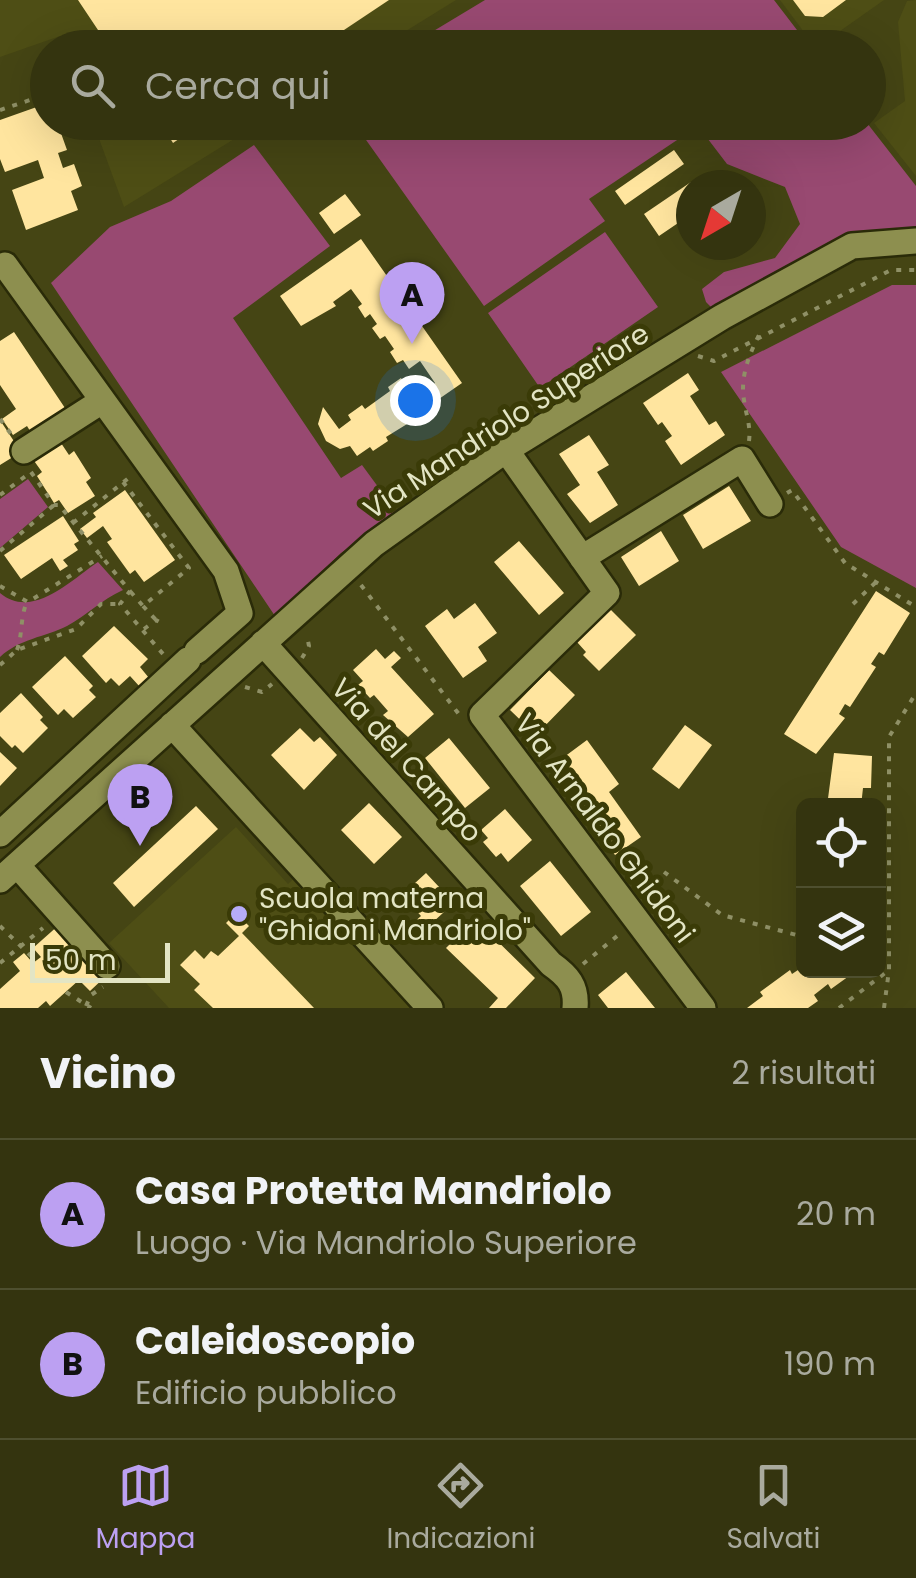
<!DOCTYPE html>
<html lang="it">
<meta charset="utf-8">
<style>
:root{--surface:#34340f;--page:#3c3c18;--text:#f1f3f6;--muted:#a9aa9e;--line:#4e4f2f;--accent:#bca0f2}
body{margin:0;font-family:Poppins,sans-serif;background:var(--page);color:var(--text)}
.controls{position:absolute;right:30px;bottom:30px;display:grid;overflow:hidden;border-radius:15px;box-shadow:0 10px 40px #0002}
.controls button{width:90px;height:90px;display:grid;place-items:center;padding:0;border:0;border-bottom:2px solid var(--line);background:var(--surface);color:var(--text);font:50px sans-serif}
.compass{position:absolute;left:676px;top:170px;width:90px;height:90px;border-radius:50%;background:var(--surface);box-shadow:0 10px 40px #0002;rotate:219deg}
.scale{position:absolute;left:30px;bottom:25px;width:140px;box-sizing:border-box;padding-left:10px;border:5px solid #e3e5c4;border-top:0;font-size:28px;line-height:35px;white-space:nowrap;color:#e3e5c4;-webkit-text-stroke:8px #3a3b07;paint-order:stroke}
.you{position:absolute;left:415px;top:400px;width:35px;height:35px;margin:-25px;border:8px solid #fff;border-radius:50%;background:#1a73e8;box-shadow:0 0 0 15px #1a73e833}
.badge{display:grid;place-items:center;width:65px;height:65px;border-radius:50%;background:var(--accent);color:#111;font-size:32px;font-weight:700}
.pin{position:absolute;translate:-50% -82px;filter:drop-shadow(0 2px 5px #0008)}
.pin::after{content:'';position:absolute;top:52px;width:35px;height:30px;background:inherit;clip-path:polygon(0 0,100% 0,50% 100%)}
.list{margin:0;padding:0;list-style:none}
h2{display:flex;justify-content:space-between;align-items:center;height:130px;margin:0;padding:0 40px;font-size:42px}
h2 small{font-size:32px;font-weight:400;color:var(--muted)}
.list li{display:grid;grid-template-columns:65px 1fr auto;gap:30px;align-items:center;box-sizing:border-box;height:150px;padding:0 40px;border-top:2px solid var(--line)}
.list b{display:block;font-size:38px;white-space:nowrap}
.list p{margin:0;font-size:32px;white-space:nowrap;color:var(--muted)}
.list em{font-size:32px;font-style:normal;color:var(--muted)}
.icon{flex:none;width:55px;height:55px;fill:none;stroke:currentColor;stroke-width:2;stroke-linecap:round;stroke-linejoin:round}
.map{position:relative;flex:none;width:916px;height:1008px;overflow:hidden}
.search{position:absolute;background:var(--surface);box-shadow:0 10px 40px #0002;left:30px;right:30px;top:30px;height:110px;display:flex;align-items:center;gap:25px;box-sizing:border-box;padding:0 35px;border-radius:55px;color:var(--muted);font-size:38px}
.sheet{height:430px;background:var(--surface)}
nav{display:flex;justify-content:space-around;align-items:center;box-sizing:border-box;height:140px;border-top:2px solid var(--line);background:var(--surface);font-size:28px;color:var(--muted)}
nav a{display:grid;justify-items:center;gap:5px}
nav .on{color:var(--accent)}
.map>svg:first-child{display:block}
.built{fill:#4e4e15}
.green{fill:#984971}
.building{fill:#ffe59f}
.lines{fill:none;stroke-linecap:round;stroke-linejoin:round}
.minor-casing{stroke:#2a2b08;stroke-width:30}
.path{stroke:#8f9066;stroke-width:4;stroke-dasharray:5 8;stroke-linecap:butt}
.minor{stroke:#8d8f4f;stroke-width:25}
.poi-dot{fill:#b6acf8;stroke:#3a3b07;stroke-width:4}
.labels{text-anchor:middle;stroke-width:10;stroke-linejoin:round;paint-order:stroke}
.street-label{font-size:28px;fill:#e3e5c4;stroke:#3a3b07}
.poi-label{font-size:28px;fill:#e3e5c4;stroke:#3a3b07;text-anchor:start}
</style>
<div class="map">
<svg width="916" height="1008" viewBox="0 0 916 1008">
<rect width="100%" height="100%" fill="#454514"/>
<path class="built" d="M0 0H456L380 47 65 48 60 36 0 57Z
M780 0H884L816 48Z
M916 0V176L874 123 905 101 898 22 907 1Z
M93 122 260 123 124 207Z
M236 827 288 884 300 873 423 1008H169L109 943Z"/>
<path class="green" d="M485 0H774L810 47H407Z
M354 123H867L916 186V227L846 238 717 313 706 302 702 289 724 272 775 258 800 224 785 187 727 164 698 126 589 199 605 221 484 306Z
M254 145 330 246 233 318 341 478 362 465 398 514 341 553 275 616 51 283 110 227 171 201Z
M605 232 658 307 540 388 488 313Z
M892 285H916V588L841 547 721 372Z
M28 479 48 507 0 548V499Z
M98 562 123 590C101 600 87 615 67 626 45 637 19 639 0 657V593C32 620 70 581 98 562Z"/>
<path class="building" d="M78 0H389L317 48H110Z
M793 0H846L823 17 805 16Z
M48 103V122H57L67 150 58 153 63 168 74 164 82 186 71 191 78 210 26 230 12 190 44 178 38 160 5 172 0 159V120Z
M160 122H204L173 143Z
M674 150 684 164 625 205 615 191Z
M691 182V228L684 219 659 236 644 214Z
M345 194 361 215 334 234 319 213Z
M361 239 462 383 423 410 425 413 386 437 388 441 373 451 370 447 357 456 350 446 340 449 326 441 318 424 323 407 339 429 351 420 348 415 362 405 365 409 390 391 388 387 401 378 404 383 410 378 421 394 435 383 420 361 409 369 403 360 397 363 390 352 394 349 385 336 380 339 372 328 377 324 370 314 365 318 358 307 362 304 351 289 333 302 336 306 301 326 280 296Z
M14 332 67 411 32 434 27 426 13 435 2 419 16 409 0 385V341Z
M688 373 699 390 690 396 709 425 716 421 725 435 681 465 665 441 672 436 662 422 658 425 643 403Z
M0 420 21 452 0 465Z
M589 435 609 465 597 472 618 505 590 523 567 494 580 485 559 454Z
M59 440 69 455 74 451 91 478 86 482 95 496 68 513 59 500 54 503 37 476 42 472 32 458Z
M729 486 751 521 703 549 683 515Z
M125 490 175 560 144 582 135 570 130 574 107 542 112 539 103 526 87 538 80 529 96 517 93 513Z
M63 516 79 541 74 544 78 550 63 560 68 566 60 571 52 558 21 579 4 555Z
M661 531 679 561 639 586 621 557Z
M519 541 564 593 539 615 494 562Z
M876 591 910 613 884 655 879 652 871 664 876 667 850 707 845 704 839 714 845 718 816 754 784 734Z
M475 603 497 633 478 647 487 661 463 678 425 626 447 609 454 619Z
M610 609 636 635 599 671 583 655 586 652 577 642Z
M114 626 148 659 140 667 149 678 140 687 130 676 119 686 111 678 106 683 82 656Z
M376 649 385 659 394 651 401 658 391 667 434 714 408 737 383 715 388 711 374 695 370 698 358 685 363 681 353 670Z
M65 656 93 686 89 690 96 697 73 718 64 709 58 715 32 687Z
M549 670 575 695 536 735 510 710Z
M21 693 43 717 40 720 48 728 23 753 15 745 12 748 0 736V713Z
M685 725 712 745 679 789 652 769Z
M300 728 314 742 320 737 337 755 304 790 271 755Z
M449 738 490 788 465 808 425 758Z
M587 740 619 784 609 792 641 837 615 855 581 808 590 802 560 760Z
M0 752 17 768 0 786Z
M834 753 872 756 871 788H863L861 806H827Z
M369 803 402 837 374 864 341 830Z
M196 806 218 829 134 907 113 883Z
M505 809 532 840 508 862 501 853 496 857 483 842 488 838 481 830Z
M550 861 591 912 561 936 520 886Z
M426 873 454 903 422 932 413 923 421 916 402 895Z
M236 913 249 926 242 933 314 1008H213L194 990 200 984 180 965 195 950 204 959 211 951 218 956 239 936 226 923Z
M475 919 535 978 506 1008H489L498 998 446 948Z
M60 924 106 976 90 991 79 980 50 1006 46 1001 38 1008H0V989L20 971 13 962 24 953 33 963 41 957 33 948Z
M804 966V971H856L831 989 828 984 814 995 818 1001 808 1008H747L763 996 760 992 790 970 792 974Z
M626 972 655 1008H608L598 995Z"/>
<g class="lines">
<g class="minor-casing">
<path id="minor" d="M0 267 5 265 226 571 240 613 197 651
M506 450 607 593 482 715 703 1008
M24 451 102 401
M582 558 742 459 770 504
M263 643 551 964C568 976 577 986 575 1008
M172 725 430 1008
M0 834 188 660
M17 865 107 966
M0 880 374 544 506 450 722 317 852 246 916 241"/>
</g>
<path class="path" d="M0 110 48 94
M698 356 714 361 891 270H916
M0 419 11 434
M749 441C751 426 746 415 744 400 740 377 749 355 759 335
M31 472 54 505H59L130 591 120 604 163 654
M123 482 189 568 143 606 130 591
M787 493 792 490 845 563 916 607
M0 495 31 472
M73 523 131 476
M0 551 54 505
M361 585 461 717
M0 586 28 602 102 556
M853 604 875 583
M143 606 156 620
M144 629 156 620 165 625
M17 650C23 633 20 617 27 602
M302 658 309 646 307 636
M0 665 17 650 76 629 101 604H120
M245 687 262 692 272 684
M664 872 722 915 804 937
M0 926 36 961
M0 963 43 928
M583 964 622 932
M66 992 91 1008
M86 1006 91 995 103 987
M839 1008 889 970
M884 1008 889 970V737L916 693"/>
<use href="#minor" class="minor"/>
</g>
<circle class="poi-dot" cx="239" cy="914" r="10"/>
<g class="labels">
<g class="street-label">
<text transform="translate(506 421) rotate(-33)" y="10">Via Mandriolo Superiore</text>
<text transform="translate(407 760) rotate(48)" y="10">Via del Campo</text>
<text transform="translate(605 828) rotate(53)" y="10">Via Arnaldo Ghidoni</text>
</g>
<g class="poi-label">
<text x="259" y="908">Scuola materna<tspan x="259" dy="32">"Ghidoni Mandriolo"</tspan></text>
</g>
</g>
</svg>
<div class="controls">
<button><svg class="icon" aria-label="locate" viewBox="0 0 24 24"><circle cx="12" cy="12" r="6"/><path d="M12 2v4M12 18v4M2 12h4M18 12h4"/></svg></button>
<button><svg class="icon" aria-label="layers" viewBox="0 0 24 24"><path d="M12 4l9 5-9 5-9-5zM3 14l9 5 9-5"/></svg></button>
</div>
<svg class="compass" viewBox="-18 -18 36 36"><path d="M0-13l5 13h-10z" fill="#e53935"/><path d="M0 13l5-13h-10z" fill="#a9aa9e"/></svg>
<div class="scale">50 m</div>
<div class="you"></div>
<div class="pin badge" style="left:412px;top:344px">A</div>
<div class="pin badge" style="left:140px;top:846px">B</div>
<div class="search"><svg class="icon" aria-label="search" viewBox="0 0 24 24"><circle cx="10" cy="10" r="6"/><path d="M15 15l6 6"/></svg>Cerca qui</div>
</div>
<section class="sheet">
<h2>Vicino<small>2 risultati</small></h2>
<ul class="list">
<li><span class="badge">A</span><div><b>Casa Protetta Mandriolo</b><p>Luogo · Via Mandriolo Superiore</p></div><em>20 m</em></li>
<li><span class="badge">B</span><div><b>Caleidoscopio</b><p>Edificio pubblico</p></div><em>190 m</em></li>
</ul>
</section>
<nav>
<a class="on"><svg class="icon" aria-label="map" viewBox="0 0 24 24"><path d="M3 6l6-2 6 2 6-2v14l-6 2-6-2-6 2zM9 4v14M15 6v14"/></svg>Mappa</a>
<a><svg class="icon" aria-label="directions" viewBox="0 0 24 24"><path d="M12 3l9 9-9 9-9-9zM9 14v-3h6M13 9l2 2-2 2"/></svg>Indicazioni</a>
<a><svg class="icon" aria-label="saved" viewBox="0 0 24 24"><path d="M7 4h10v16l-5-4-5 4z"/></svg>Salvati</a>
</nav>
